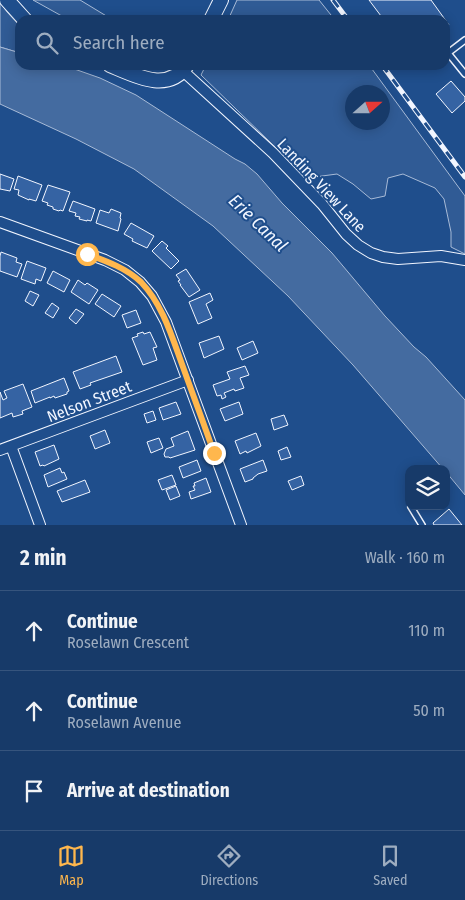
<!DOCTYPE html>
<meta charset="utf-8">
<style>
:root{--surface:#173a69;--page:#244571;--text:#f1f3f6;--muted:#9eadc0;--line:#36547d;--accent:#ffb74d}
body{margin:0;font-family:"Fira Sans Condensed",sans-serif;background:var(--page);color:var(--text)}
.controls{position:absolute;right:15px;bottom:15px;display:grid;overflow:hidden;border-radius:10px;box-shadow:0 2px 12px #0003}
.controls button{width:45px;height:45px;display:grid;place-items:center;padding:0;border:0;border-bottom:1px solid var(--line);background:var(--surface);color:var(--text);font:25px sans-serif}
.compass{position:absolute;left:345px;top:85px;width:45px;height:45px;border-radius:50%;background:var(--surface);box-shadow:0 2px 12px #0003;rotate:69deg}
.stop{position:absolute;width:15px;height:15px;margin:-11px;border:4px solid #ffb74d;border-radius:50%;background:#fff}
.stop.end{background:#ffb74d;border-color:#fff;box-shadow:0 1px 5px #0008}
.list{margin:0;padding:0;list-style:none}
h2{display:flex;justify-content:space-between;align-items:center;height:65px;margin:0;padding:0 20px;font-size:21px}
h2 small{font-size:16px;font-weight:400;color:var(--muted)}
.list li{display:grid;grid-template-columns:32px 1fr auto;gap:15px;align-items:center;box-sizing:border-box;height:80px;padding:0 20px;border-top:1px solid var(--line)}
.list b{display:block;font-size:19px;white-space:nowrap}
.list p{margin:0;font-size:16px;white-space:nowrap;color:var(--muted)}
.list em{font-size:16px;font-style:normal;color:var(--muted)}
.icon{flex:none;width:28px;height:28px;fill:none;stroke:currentColor;stroke-width:2;stroke-linecap:round;stroke-linejoin:round}
.map{position:relative;flex:none;width:465px;height:525px;overflow:hidden}
.search{position:absolute;background:var(--surface);box-shadow:0 2px 12px #0003;left:15px;right:15px;top:15px;height:55px;display:flex;align-items:center;gap:12px;box-sizing:border-box;padding:0 18px;border-radius:15px;color:var(--muted);font-size:19px}
.sheet{height:305px;background:var(--surface)}
nav{display:flex;justify-content:space-around;align-items:center;box-sizing:border-box;height:70px;border-top:1px solid var(--line);background:var(--surface);font-size:14px;color:var(--muted)}
nav a{display:grid;justify-items:center;gap:2px}
nav .on{color:var(--accent)}
.map>svg:first-child{display:block}
.green{fill:#305b95;stroke:#a8bbd7;fill-rule:evenodd}
.water{fill:#446ba0;stroke:#a8bbd7}
.building{fill:#3563a3;stroke:#f2f6ff}
.lines{fill:none;stroke-linecap:round;stroke-linejoin:round}
.lane-casing{stroke:#f2f6ff;stroke-width:8}
.street-casing{stroke:#f2f6ff;stroke-width:12}
.secondary-casing{stroke:#f2f6ff;stroke-width:16}
.lane{stroke:#1f4e8c;stroke-width:5}
.street{stroke:#1f4e8c;stroke-width:10}
.secondary{stroke:#1f4e8c;stroke-width:14}
.rail-casing{stroke:#f2f6ff;stroke-width:5}
.rail{stroke:#1f4e8c;stroke-width:3;stroke-dasharray:9;stroke-linecap:butt}
.route{stroke:#ffb74d;stroke-width:6}
.labels{text-anchor:middle;stroke-width:4;stroke-linejoin:round;paint-order:stroke}
.street-label{font-size:16px;fill:#f2f6ff;stroke:#1f4e8c}
.water-label{font-size:18px;font-style:italic;fill:#f2f6ff;stroke:#1f4e8c}
</style>
<div class="map">
<svg width="465" height="525" viewBox="0 0 465 525">
<rect width="100%" height="100%" fill="#1f4e8c"/>
<path class="green" d="M33 0H80L113 20H69Z
M237 0H319L335 20H228Z
M0 2 7 12 20 26V53L0 47Z
M206 65H369L465 196V254L451 247V232L444 199 435 188 403 174 388 178 385 196 371 199 353 184 337 174 307 178 201 75ZM382 92V122H352V92Z"/>
<path class="water" d="M0 47 20 53V65H63L100 78 136 95 235 159 245 164 257 174 282 203 332 253 385 316 414 347 426 357 465 400V495L446 472V469H443L353 365 288 296 213 226 134 169 76 139 0 104Z"/>
<path class="building" d="M369 0H431L449 25 445 28V20H384Z
M451 81 465 97V101L452 113 436 94Z
M0 174 14 179 10 191 0 189Z
M18 176 42 185 36 201 29 199V200L18 195 19 190 14 189Z
M48 185 70 192 63 211 60 210 59 211 53 209V207L47 205 48 203 42 201Z
M73 201 95 209 91 221 87 220V221L79 219 80 217 75 216 76 213 69 211Z
M111 209 121 213 120 218 121 219 118 231 96 223 100 210 109 213Z
M131 223 154 236 147 248 132 241 133 239 124 234Z
M162 241 168 246 166 248 179 261 171 269 152 251Z
M1 252 17 258 16 262 22 264 17 277 0 271V256Z
M27 261 46 268 41 281 36 279 35 284 21 279Z
M186 269 200 290 189 297 180 285H181L178 281 180 280 176 275Z
M53 271 70 280 64 292 47 283Z
M78 280 85 285 87 283 98 290 89 304 71 292Z
M30 291 39 295 33 306 25 301Z
M210 293 213 300 206 304 212 318 198 324 189 302Z
M102 294 121 306 114 317 95 304Z
M52 303 59 308 53 318 45 313Z
M76 309 84 314 76 324 69 318Z
M136 310 141 323 127 328 122 315Z
M143 332 144 334 150 332 157 347 153 348 157 360 143 365 132 338 138 336 137 334Z
M219 336 224 349 204 358 199 343Z
M253 341 258 353 242 360 237 348Z
M116 356 122 372 90 383 91 385 80 389 73 372Z
M245 366 249 375 240 378 244 388 235 391 234 389 224 393 226 397 222 399 221 395 217 396 213 385 230 379 227 372Z
M64 378 69 391 67 392V394L55 398 54 396 50 398V397L35 403 31 391Z
M23 384 32 407 22 411 23 414 13 417 12 413 0 418V392L3 400 7 398 4 391Z
M176 402 181 414 163 420 159 408Z
M239 402 243 414 225 421 220 409Z
M153 411 156 420 147 423 144 414Z
M284 415 288 425 274 430 271 419Z
M105 430 110 443 95 449 90 436Z
M188 431 195 450 170 458 169 457H165L164 454 166 449 174 446 171 438Z
M256 433 261 446 247 453 246 451 240 454 235 441Z
M159 438 163 448 151 453 147 442Z
M54 445 59 459 44 466 43 465 40 466 35 452Z
M287 447 291 457 281 460 278 451Z
M197 460 201 471 183 478 179 467Z
M263 460 267 471 258 474 253 478V479L245 482 240 469Z
M60 468 62 473 64 472 67 479 48 487 44 475Z
M172 475 176 485 162 490 158 480Z
M301 476 304 485 292 490 288 481Z
M206 478 211 492 191 499 189 492 195 490 193 486H195L194 483Z
M85 480 90 492 62 502 57 491Z
M176 486 180 496 170 500 166 490Z
M449 509 462 525H434L433 523Z"/>
<g class="lines">
<g class="lane-casing">
<path id="lane" d="M465 40 448 53 465 74
M411 507 422 525"/>
</g>
<g class="street-casing">
<path id="street" d="M183 71 273 153 322 204 346 234 358 245 371 253 383 257 398 259 441 256 465 260
M0 222 105 260 125 270 140 282 152 296 166 322 241 525
M11 446 40 525
M0 450 188 380"/>
</g>
<g class="secondary-casing">
<path id="secondary" d="M7 0 25 20
M211 20 221 0
M110 65C134 75 168 94 187 65"/>
</g>
<use href="#lane" class="lane"/>
<use href="#street" class="street"/>
<use href="#secondary" class="secondary"/>
<g class="rail-casing">
<path id="rail" d="M333 0 348 20
M382 65 465 177"/>
</g>
<use href="#rail" class="rail"/>
</g>
<g class="lines">
<path class="route" d="M87 254C106 261 126 268 141 282 163 305 172 337 183 367 193 395 204 424 214 453"/>
</g>
<g class="labels">
<g class="street-label">
<text transform="translate(322 185) rotate(47)" y="6">Landing View Lane</text>
<text transform="translate(89 401) rotate(-21)" y="6">Nelson Street</text>
</g>
<g class="water-label">
<text transform="translate(258 223) rotate(44)" y="6">Erie Canal</text>
</g>
</g>
</svg>
<div class="controls">
<button><svg class="icon" aria-label="layers" viewBox="0 0 24 24"><path d="M12 4l9 5-9 5-9-5zM3 14l9 5 9-5"/></svg></button>
</div>
<svg class="compass" viewBox="-18 -18 36 36"><path d="M0-13l5 13h-10z" fill="#e53935"/><path d="M0 13l5-13h-10z" fill="#9eadc0"/></svg>
<div class="stop" style="left:87px;top:254px"></div>
<div class="stop end" style="left:214px;top:453px"></div>
<div class="search"><svg class="icon" aria-label="search" viewBox="0 0 24 24"><circle cx="10" cy="10" r="6"/><path d="M15 15l6 6"/></svg>Search here</div>
</div>
<section class="sheet">
<h2>2 min<small>Walk · 160 m</small></h2>
<ul class="list">
<li><svg class="icon" aria-label="ahead" viewBox="0 0 24 24"><path d="M12 20V5M6 11l6-6 6 6"/></svg><div><b>Continue</b><p>Roselawn Crescent</p></div><em>110 m</em></li>
<li><svg class="icon" aria-label="ahead" viewBox="0 0 24 24"><path d="M12 20V5M6 11l6-6 6 6"/></svg><div><b>Continue</b><p>Roselawn Avenue</p></div><em>50 m</em></li>
<li><svg class="icon" aria-label="arrive" viewBox="0 0 24 24"><path d="M6 21V4h12l-3 4 3 4H6"/></svg><div><b>Arrive at destination</b></div></li>
</ul>
</section>
<nav>
<a class="on"><svg class="icon" aria-label="map" viewBox="0 0 24 24"><path d="M3 6l6-2 6 2 6-2v14l-6 2-6-2-6 2zM9 4v14M15 6v14"/></svg>Map</a>
<a><svg class="icon" aria-label="directions" viewBox="0 0 24 24"><path d="M12 3l9 9-9 9-9-9zM9 14v-3h6M13 9l2 2-2 2"/></svg>Directions</a>
<a><svg class="icon" aria-label="saved" viewBox="0 0 24 24"><path d="M7 4h10v16l-5-4-5 4z"/></svg>Saved</a>
</nav>
